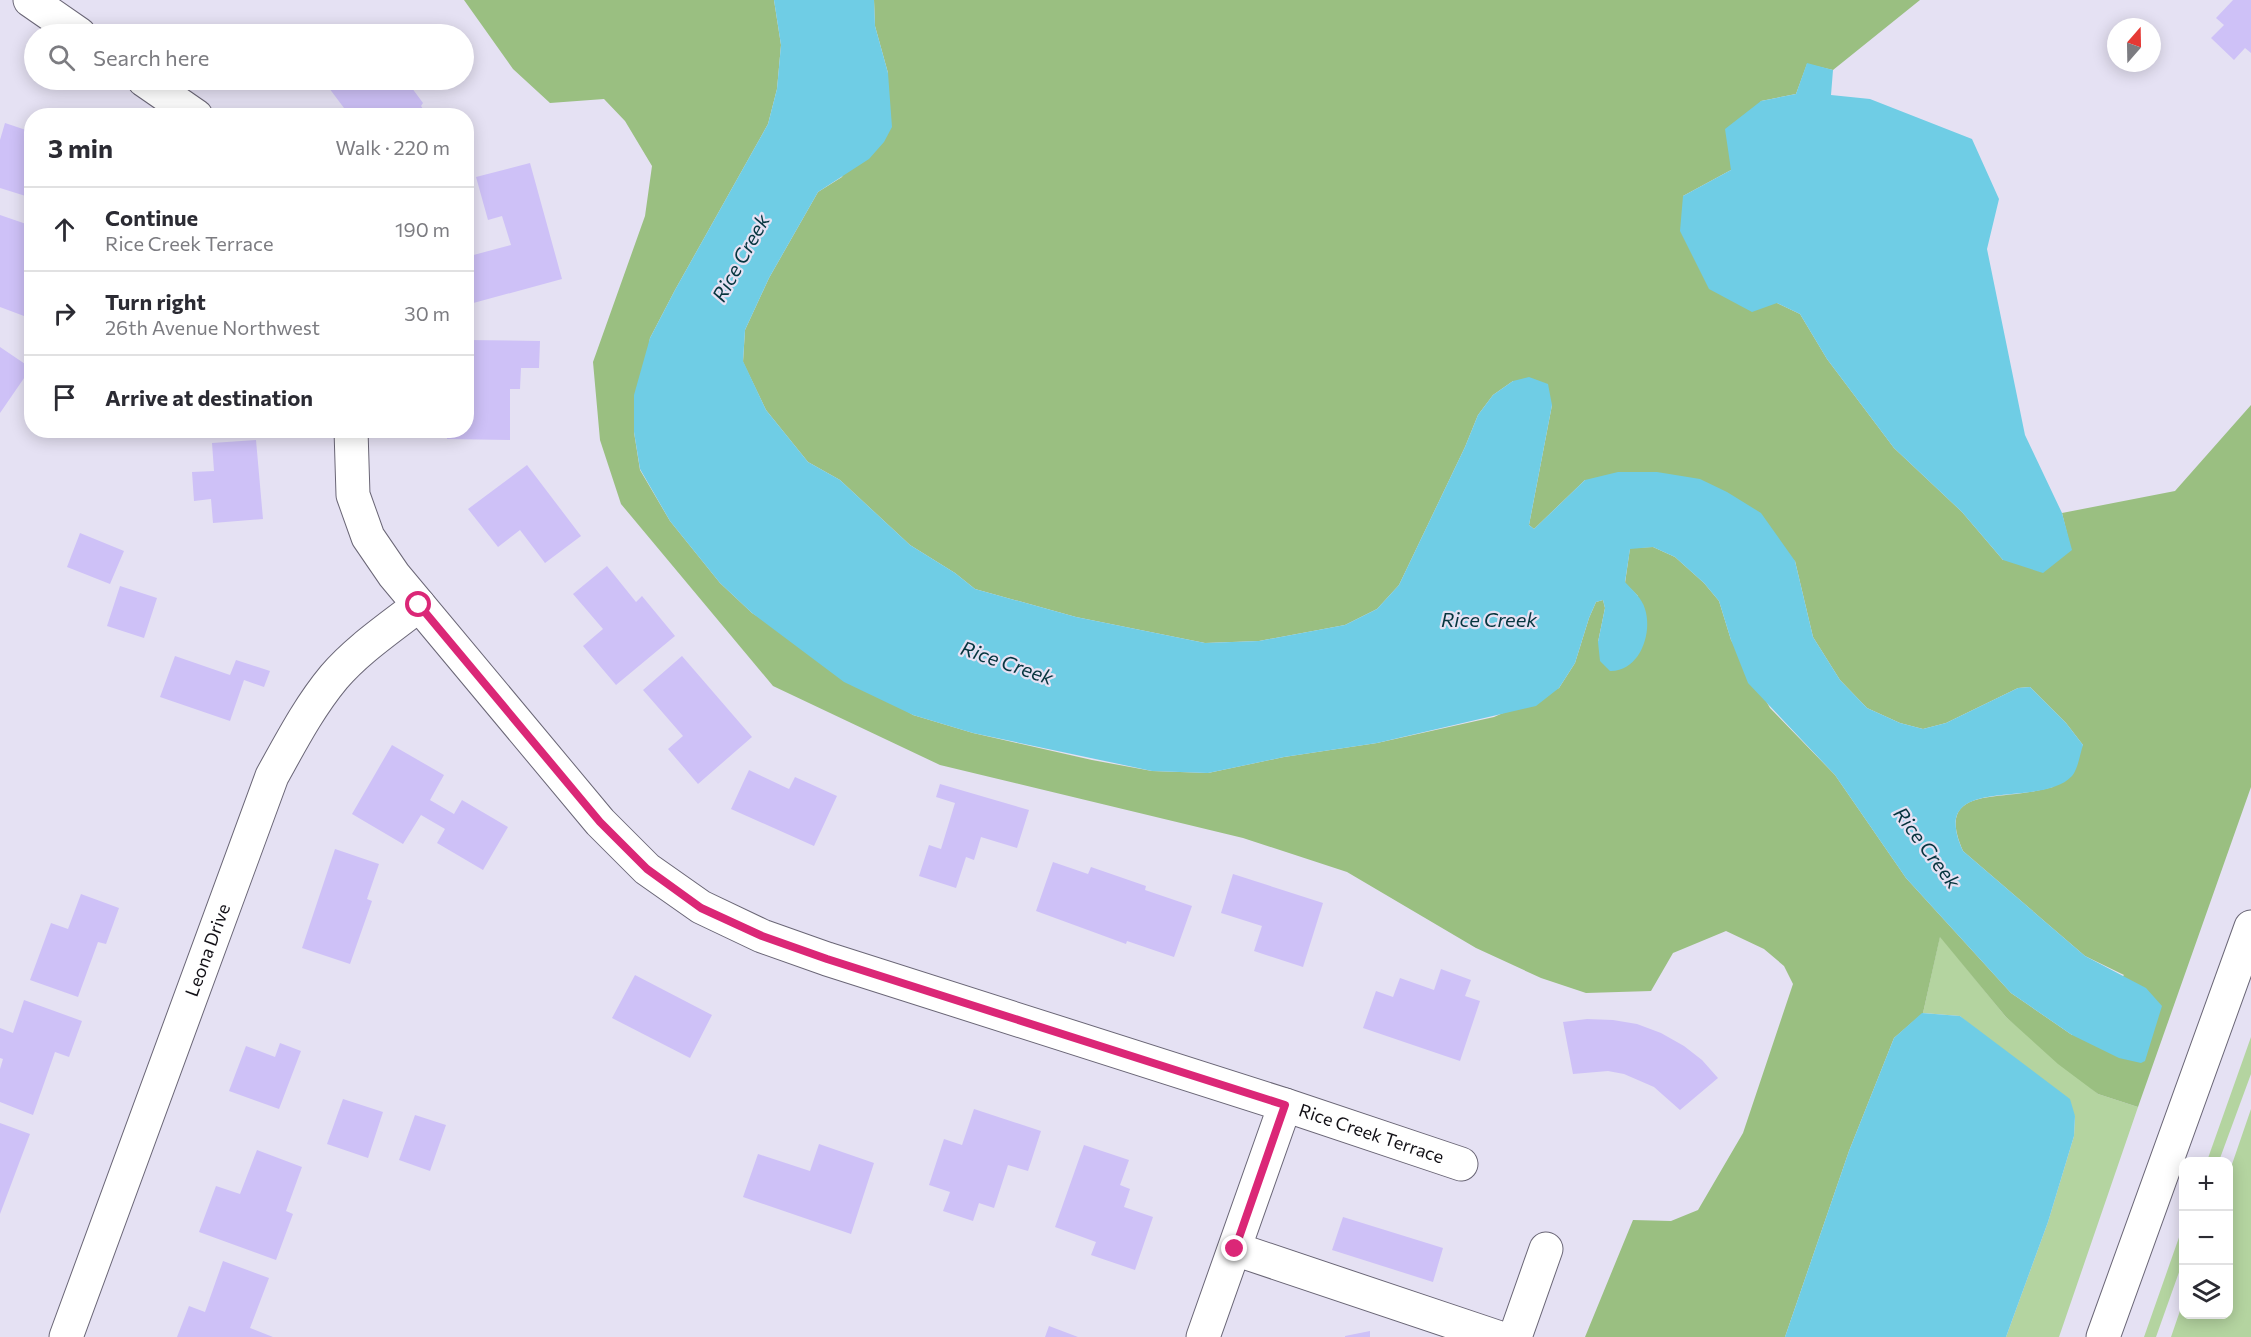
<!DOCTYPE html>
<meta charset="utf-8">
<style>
:root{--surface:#fff;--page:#f7f7f7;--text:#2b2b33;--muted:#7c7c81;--line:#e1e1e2}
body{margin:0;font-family:Commissioner,sans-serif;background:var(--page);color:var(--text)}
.controls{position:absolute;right:18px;bottom:18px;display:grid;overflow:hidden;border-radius:12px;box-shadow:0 3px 15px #0003}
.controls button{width:54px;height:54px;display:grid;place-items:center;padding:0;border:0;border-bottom:2px solid var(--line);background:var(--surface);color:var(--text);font:30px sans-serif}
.compass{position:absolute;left:2107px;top:18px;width:54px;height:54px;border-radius:50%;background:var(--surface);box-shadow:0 3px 15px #0003;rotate:20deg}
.stop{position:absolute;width:18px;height:18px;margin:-14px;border:4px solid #db2777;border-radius:50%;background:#fff}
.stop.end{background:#db2777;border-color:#fff;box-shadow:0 2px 6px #0008}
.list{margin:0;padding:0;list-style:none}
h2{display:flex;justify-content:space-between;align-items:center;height:78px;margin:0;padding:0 24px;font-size:26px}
h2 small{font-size:20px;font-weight:400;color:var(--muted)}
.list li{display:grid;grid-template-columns:39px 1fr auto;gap:18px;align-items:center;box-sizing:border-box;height:84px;padding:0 24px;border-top:2px solid var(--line)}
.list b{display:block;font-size:22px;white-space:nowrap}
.list p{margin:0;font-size:20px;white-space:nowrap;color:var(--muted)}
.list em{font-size:20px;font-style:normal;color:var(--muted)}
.icon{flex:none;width:33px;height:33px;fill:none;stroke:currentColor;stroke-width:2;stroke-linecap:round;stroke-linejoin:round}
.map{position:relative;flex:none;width:2251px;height:1337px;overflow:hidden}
.search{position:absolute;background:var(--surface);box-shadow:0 3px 15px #0003;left:24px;top:24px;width:450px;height:66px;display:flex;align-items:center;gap:15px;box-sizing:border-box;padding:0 21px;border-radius:33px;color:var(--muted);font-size:22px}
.panel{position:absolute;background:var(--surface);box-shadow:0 3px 15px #0003;left:24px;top:108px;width:450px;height:330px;border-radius:24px}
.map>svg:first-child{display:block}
.green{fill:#b4d4a0}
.forest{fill:#9abf81}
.water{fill:#6fcde5}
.building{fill:#cec1f7}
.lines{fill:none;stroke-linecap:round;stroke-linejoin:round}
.minor-casing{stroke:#6a6676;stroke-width:35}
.major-casing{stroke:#6a6676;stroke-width:35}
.minor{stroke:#fff;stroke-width:33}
.major{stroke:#fff;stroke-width:33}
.route{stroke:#db2777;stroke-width:8}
.labels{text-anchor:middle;stroke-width:4.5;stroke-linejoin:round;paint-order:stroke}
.street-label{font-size:18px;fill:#121016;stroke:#e5e1f3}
.water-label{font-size:20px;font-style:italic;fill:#05343e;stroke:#e5e1f3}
</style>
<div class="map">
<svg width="2251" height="1337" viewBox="0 0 2251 1337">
<rect width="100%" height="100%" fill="#e5e1f3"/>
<path class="green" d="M1940 936 2006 1017 2098 1094 2138 1107 2059 1337H2006L2048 1222 2074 1136 2075 1116 1960 1016 1923 1013Z
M2251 1037V1074L2219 1161H2207Z
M2251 1109V1337H2171L2183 1302 2184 1314H2228L2229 1173Z
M2183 1226V1261L2156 1337H2144Z"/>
<path class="forest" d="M464 0H774L781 45 777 89 768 124 675 290 650 338 634 432 640 470 670 521 720 583 752 613 913 715 973 733 1092 760 1152 771 1208 773 1284 757 1377 743 1494 717 1559 688 1575 663 1589 618 1596 602 1603 600 1605 608 1598 642 1638 596 1625 583 1630 548 1653 547 1675 557 1704 583 1719 601 1731 640 1770 708 1835 775 1906 878 2011 993 2072 1035 2124 975 2085 956 1963 851C1940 799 1975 798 2016 794 2028 793 2041 790 2053 787L2083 745 2066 723 2030 687 2018 688 1946 723 1923 729 1900 723 1867 708 1840 680 1813 637 1795 561 1585 480 1534 529 1529 525 1552 405 1513 381 1493 395 1478 415 1465 447 1399 585 1377 609 1345 625 1259 641 1205 643 1076 617 975 589 955 573 910 545 840 480 808 462 766 410 743 362 745 330 769 278 818 192 842 177 888 73 875 26 874 0H1920L1833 70 1807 64 1796 94 1761 101 1731 170 1683 196 1777 303 1800 314 1827 359 1894 448 1962 512 2003 560 2071 550 2062 513 2175 491 2251 405V787L2138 1107 2098 1094 2058 1064 2006 1017 1940 937 1923 1013 1894 1038 1849 1151 1785 1337H1585L1633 1220 1671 1221 1698 1210 1743 1133 1793 984 1784 966 1764 949 1726 931 1673 953 1651 991 1586 993 1541 978 1476 948 1347 872 1243 838 940 765 773 686 621 504 600 440 593 362 645 216 652 166 625 121 604 99 550 103 513 69Z"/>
<path class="water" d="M774 0H874L875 26 888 73 892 127 884 142 869 159 818 192 769 278 745 330 743 361 766 410 808 462 840 480 910 545 955 573 975 589 1076 617 1205 643 1259 641 1345 625 1377 609 1399 585 1465 447 1478 415 1493 395 1513 381 1529 377 1548 384 1552 405 1529 525 1534 529 1585 480 1618 472H1657L1700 479 1727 492 1761 513 1795 561 1813 637 1840 680 1867 708 1900 723 1923 729 1946 723 2018 688 2030 687 2066 723 2083 745C2080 754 2078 769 2072 776 2040 811 1926 770 1963 851L2085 956 2146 988 2162 1006 2145 1061 2141 1063 2119 1058 2072 1035 2011 993 1906 878 1835 775 1748 683 1731 640 1719 601 1704 583 1675 557 1653 547 1630 549 1625 582C1633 591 1642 598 1645 609 1653 634 1639 672 1610 671L1600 661 1598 642 1605 608 1603 600 1596 602 1589 618 1575 663 1559 688 1536 706 1377 743 1284 757 1208 773 1152 771 973 733 913 715 844 682 752 613 720 583 670 521 640 469 634 432V395L650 338 675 290 768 124 777 89 781 45Z
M1807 63 1833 70 1831 95 1870 99 1972 139 1999 199 1987 249 2025 435 2062 513 2072 550 2043 573 2003 560 1962 512 1894 448 1827 359 1800 314 1777 303 1752 312 1709 289 1680 231 1683 196 1731 170 1725 129 1761 101 1796 94Z
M1922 1013 1960 1016 2070 1099 2075 1116 2074 1136 2048 1222 2006 1337H1785L1849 1151 1894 1038Z"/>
<path class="building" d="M2233 0H2251V53L2245 48 2234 60 2211 38 2224 25 2216 18Z
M323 80H406L423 103 421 106 428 116H350Z
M5 123 32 132V198L0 188V140Z
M530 163 562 279 466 305V257L511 245 502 216 488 220 476 177Z
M0 215 32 226V319L0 307Z
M466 340 540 341 539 368H521L520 389H510V440L447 439V430H466Z
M0 347 31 368 0 413Z
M256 440 263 519 213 523 211 499 194 501 192 472 214 471 212 443Z
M527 465 581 536 545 563 520 530 498 547 468 509Z
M80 533 124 551 110 584 67 567Z
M607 566 636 602 642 596 675 636 616 685 583 646 603 629 573 594Z
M120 586 157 598 144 638 107 626Z
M175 656 230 675 236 660 270 671 264 687 244 680 230 721 160 697Z
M682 656 752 737 698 784 668 749 683 736 643 690Z
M392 745 444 775 430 800 454 814 462 800 508 827 483 870 437 843 445 829 421 815 403 844 352 814Z
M749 770 789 789 795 777 837 796 814 846 731 809Z
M940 784 1029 810 1017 848 981 837 974 860 966 857 956 888 919 876 929 845 941 849 955 803 936 797Z
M335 849 379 864 367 899 372 901 350 964 302 948Z
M1053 862 1088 874 1091 867 1146 886 1145 890 1192 906 1174 957 1127 941 1126 944 1036 911Z
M1233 874 1323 903 1303 967 1254 951 1262 926 1221 913Z
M81 894 119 908 106 944 98 942 78 997 30 980 51 923 68 929Z
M1441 969 1471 980 1465 996 1480 1001 1460 1061 1363 1028 1376 991 1393 997 1400 978 1434 990Z
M635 975 712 1015 690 1058 612 1018Z
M24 1000 82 1021 69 1057 55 1052 33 1115 0 1102V1069L3 1059 0 1058V1028L13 1033Z
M1587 1019 1613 1020 1637 1024 1661 1033 1684 1046 1702 1060 1718 1078 1680 1110 1654 1087 1624 1074 1608 1071 1573 1074 1563 1022Z
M280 1043 301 1051 279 1109 229 1091 246 1046 275 1057Z
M343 1099 383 1112 368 1158 327 1144Z
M974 1109 1041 1131 1028 1171 1008 1165 994 1208 979 1203 973 1221 943 1211 950 1192 929 1185 944 1139 962 1145Z
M415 1115 446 1125 430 1171 399 1160Z
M0 1123 30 1134 0 1214Z
M819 1144 874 1163 851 1234 743 1197 758 1154 810 1171Z
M1084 1145 1129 1160 1120 1185 1130 1189 1124 1207 1153 1217 1135 1270 1091 1255 1096 1242 1055 1227Z
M257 1150 302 1167 286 1211 293 1214 276 1260 199 1232 216 1186 240 1194Z
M1343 1217 1443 1248 1433 1282 1332 1250Z
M223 1261 269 1278 250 1328 273 1337H177L189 1306 205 1312Z
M1049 1326 1078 1337H1045Z
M1370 1331V1337H1345V1336Z"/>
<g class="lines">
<g class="minor-casing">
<g id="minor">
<path d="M30 0 79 34"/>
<path d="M144 80 196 116"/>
<path id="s1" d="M351 430 353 495 368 537 394 575 600 822 647 869 701 907 762 936 827 959 1285 1105 1461 1164"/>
<path d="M1235 1249 1497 1337"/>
<path id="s2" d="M66 1337 272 776C291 742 309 707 334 677 358 649 390 628 419 605"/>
<path d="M1203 1337 1285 1105"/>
<path d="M1515 1337 1546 1249"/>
</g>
</g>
<g class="major-casing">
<path id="major" d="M2103 1337 2251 927"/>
</g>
<use href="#minor" class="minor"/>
<use href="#major" class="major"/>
</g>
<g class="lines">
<path class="route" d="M419 605 600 822 647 869 701 908 762 936 827 959 1285 1105 1235 1249"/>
</g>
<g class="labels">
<g class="street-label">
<text dy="6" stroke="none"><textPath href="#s2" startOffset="412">Leona Drive</textPath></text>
<text dy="6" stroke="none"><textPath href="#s1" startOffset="1318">Rice Creek Terrace</textPath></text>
</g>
<g class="water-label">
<text transform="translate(741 258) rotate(-61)" y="7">Rice Creek</text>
<text x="1489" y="627">Rice Creek</text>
<text transform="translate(1007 663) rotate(19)" y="7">Rice Creek</text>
<text transform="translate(1927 848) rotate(53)" y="7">Rice Creek</text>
</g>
</g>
</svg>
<div class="controls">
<button>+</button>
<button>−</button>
<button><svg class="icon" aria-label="layers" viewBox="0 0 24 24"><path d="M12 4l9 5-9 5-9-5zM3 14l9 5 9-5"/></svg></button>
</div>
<svg class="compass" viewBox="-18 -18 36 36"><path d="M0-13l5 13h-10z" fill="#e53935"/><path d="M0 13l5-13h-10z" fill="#7c7c81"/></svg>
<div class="stop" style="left:419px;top:605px"></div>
<div class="stop end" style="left:1235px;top:1249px"></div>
<div class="search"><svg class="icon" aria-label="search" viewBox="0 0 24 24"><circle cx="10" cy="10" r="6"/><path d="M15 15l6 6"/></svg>Search here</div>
<section class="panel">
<h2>3 min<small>Walk · 220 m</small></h2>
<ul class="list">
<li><svg class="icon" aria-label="ahead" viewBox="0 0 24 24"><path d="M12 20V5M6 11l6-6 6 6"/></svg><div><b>Continue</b><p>Rice Creek Terrace</p></div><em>190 m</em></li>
<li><svg class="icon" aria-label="right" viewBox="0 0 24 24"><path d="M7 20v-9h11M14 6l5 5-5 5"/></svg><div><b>Turn right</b><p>26th Avenue Northwest</p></div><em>30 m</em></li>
<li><svg class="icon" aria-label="arrive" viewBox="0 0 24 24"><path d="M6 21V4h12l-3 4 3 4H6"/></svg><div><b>Arrive at destination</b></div></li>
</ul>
</section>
</div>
